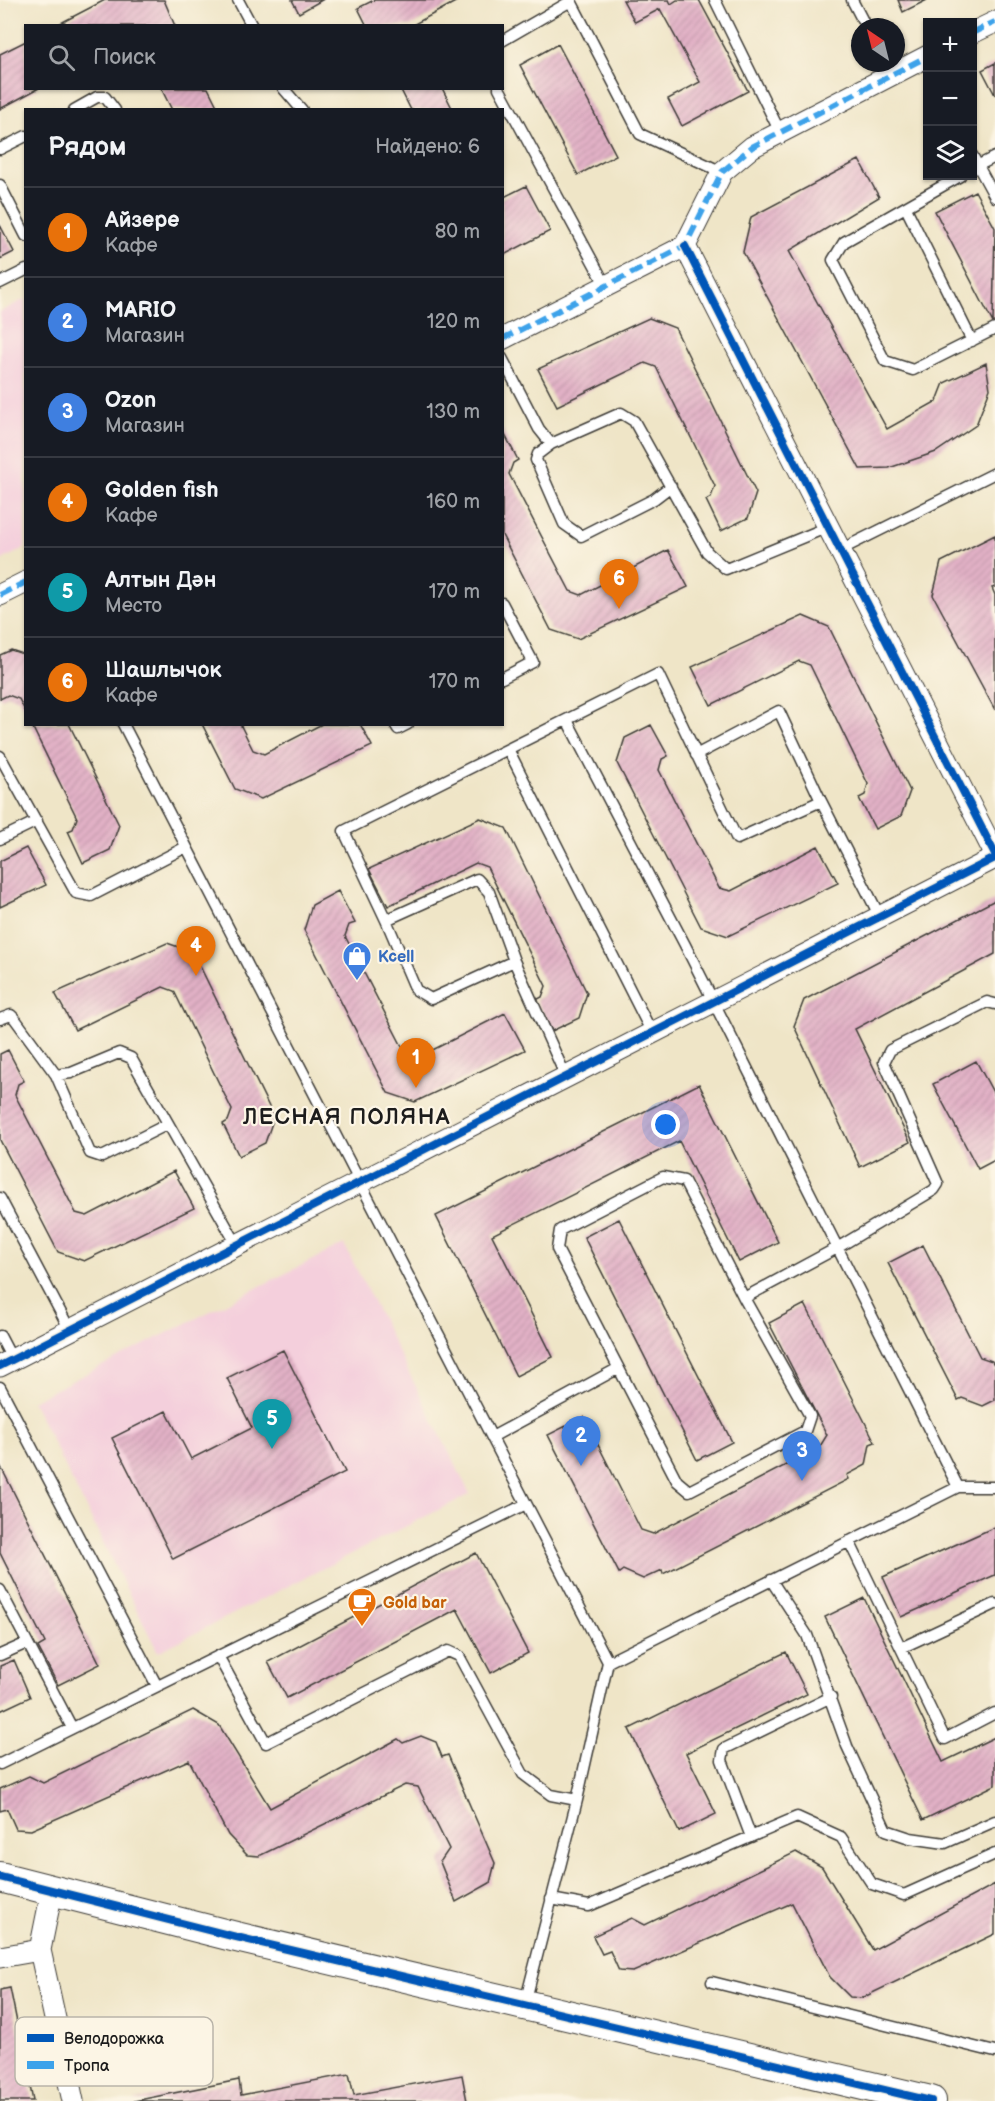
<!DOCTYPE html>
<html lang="ru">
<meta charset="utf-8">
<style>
:root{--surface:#171b24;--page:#20242c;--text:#f1f3f6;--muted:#9ea1a6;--line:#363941;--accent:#ea580c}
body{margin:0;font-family:"Balsamiq Sans",sans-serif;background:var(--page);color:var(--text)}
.controls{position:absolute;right:18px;top:18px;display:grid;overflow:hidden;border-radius:0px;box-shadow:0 2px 4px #0004}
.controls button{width:54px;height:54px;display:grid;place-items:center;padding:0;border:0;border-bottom:2px solid var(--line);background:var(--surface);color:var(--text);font:30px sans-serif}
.compass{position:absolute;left:851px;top:18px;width:54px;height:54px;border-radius:50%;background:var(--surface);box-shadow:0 2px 4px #0004;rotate:325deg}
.you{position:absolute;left:666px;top:1125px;width:21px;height:21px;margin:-15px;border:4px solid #fff;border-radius:50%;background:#1a73e8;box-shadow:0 0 0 9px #1a73e833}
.badge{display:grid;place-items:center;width:39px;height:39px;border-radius:50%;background:var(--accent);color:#fff;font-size:20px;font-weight:700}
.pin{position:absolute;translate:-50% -50px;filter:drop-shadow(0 2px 3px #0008)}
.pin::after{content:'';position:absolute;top:32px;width:21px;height:18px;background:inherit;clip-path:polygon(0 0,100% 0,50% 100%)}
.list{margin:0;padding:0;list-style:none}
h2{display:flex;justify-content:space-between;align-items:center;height:78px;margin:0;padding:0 24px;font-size:26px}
h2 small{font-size:20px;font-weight:400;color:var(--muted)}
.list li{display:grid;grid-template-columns:39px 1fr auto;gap:18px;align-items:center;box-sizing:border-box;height:90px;padding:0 24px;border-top:2px solid var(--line)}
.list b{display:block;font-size:22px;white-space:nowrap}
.list p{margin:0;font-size:20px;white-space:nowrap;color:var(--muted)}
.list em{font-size:20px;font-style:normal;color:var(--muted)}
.icon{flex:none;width:33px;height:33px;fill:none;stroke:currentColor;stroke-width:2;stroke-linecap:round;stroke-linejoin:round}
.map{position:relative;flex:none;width:995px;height:2101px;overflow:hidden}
.search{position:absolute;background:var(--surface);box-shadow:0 2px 4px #0004;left:24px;top:24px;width:480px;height:66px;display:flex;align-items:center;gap:15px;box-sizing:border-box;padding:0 21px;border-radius:0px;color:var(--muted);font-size:22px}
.panel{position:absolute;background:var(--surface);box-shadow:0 2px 4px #0004;left:24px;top:108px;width:480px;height:618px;border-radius:0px}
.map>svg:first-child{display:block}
.built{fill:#f4cfdc}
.building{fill:url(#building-hatch)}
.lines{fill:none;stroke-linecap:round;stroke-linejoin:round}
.lane-casing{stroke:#3c3a36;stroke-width:13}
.street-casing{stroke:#3c3a36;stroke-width:23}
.secondary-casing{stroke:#3c3a36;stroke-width:32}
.lane{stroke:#fff;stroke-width:10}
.street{stroke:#fff;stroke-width:21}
.secondary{stroke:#fff;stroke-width:30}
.quiet{stroke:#3da2ea;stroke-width:6;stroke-dasharray:12 6;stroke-linecap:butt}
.cycleway-casing{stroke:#fcf5e5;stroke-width:11}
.cycleway{stroke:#0057b8;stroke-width:8}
.labels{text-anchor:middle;stroke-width:4.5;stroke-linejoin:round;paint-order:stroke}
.shop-label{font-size:16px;font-weight:bold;fill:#366cbe;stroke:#fcf5e5;text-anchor:start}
.food-label{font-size:16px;font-weight:bold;fill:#c56008;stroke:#fcf5e5;text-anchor:start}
.district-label{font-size:22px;font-weight:bold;letter-spacing:1.5px;fill:#1c1c1c;stroke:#fcf5e5}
.key{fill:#fcf5e5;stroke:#b9b4a9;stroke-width:1.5}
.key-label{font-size:16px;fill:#1c1c1c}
</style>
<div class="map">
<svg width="995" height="2101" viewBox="0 0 995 2101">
<defs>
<pattern id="building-hatch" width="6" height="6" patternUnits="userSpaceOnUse" patternTransform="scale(1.5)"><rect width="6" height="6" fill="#e2b1c6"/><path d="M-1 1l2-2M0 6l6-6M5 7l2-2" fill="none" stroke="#c198aa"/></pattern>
</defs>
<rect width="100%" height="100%" fill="#fcf5e5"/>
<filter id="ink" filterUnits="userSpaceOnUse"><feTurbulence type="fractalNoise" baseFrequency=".0167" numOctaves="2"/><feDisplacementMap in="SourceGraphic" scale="12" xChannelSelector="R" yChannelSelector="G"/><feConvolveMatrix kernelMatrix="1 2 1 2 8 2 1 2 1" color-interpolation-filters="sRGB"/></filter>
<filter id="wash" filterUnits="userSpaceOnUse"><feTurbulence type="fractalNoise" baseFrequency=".008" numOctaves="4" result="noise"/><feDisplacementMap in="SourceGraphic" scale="24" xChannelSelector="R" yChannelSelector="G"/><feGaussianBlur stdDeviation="1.35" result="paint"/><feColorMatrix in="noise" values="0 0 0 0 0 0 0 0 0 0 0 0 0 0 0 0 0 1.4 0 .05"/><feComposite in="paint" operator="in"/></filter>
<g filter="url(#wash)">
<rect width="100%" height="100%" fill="#efe5c7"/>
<path class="built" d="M25 299V548L0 561V312Z
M344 1244 470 1494 158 1652 32 1401Z"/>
<g id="blocks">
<path class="building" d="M105 0H164L175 26H55Z
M292 0H322L299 13Z
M374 0H459L411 26H367L358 8Z
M623 0H669L671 4 677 0H699L748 91 682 126 668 99 700 82 660 9 635 22Z
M898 0H927L903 12Z
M26 41V88H39L0 109V54Z
M558 44 616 155 578 175 520 65Z
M995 63V95L982 70Z
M161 88H208L219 110H172Z
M400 88H442L453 110H411Z
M859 160 879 197 789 251 887 429 937 401 944 383 986 363 990 389 976 425 936 452 889 468 860 469 743 252 751 217Z
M526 186 550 231 502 256V198Z
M975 191 995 228 993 323 935 211Z
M0 225 14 252 0 259Z
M649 318 675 328 756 493 748 518 721 531 706 500 711 497 715 486 656 367 645 363 557 406 538 369Z
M502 429 518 460 513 463 509 474 570 591 581 595 668 550 688 587 578 639 551 630 502 535Z
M995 535V587L992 588 995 595V710L933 595 941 562Z
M803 616 829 627 910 791 901 816 875 829 859 798 865 795 868 784 810 665 799 661 711 705 692 667Z
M11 650 26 655V713L19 699 8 695 0 699V655Z
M31 724H69L119 825 110 850 83 863 68 831 73 829 77 818Z
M202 724H240L253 750 264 754 322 724H360L372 746 261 799 235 789Z
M651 725 668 756 662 759 659 770 719 888 731 891 818 846 838 883 728 936 701 927 617 763 625 738Z
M480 818 506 828 587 993 579 1018 552 1031 536 1000 542 997 546 986 487 867 476 863 388 906 369 869Z
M26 848 46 885 0 907V861Z
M338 891 355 923 349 925 345 936 406 1054 417 1058 505 1013 525 1050 415 1102 388 1093 304 930 312 905Z
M995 900V954L855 1029 910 1142 860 1167 794 1026 804 1000Z
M167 943 193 952 274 1117 265 1143 239 1156 223 1124 228 1121 232 1110 174 991 163 987 75 1030 55 993Z
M8 1050 24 1081 18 1084 15 1095 76 1213 87 1216 174 1171 194 1208 84 1261 58 1252 0 1140V1054Z
M976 1061 995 1096V1160L978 1169 933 1084Z
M699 1084 778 1242 739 1262 679 1141 492 1235 553 1357 516 1376 436 1216Z
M619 1219 732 1442 697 1460 584 1237Z
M923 1245 980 1357 992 1361 995 1366V1400L983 1406 962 1398 958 1400 888 1263Z
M805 1304 875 1442 870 1444 866 1465 847 1475 849 1479 663 1574 662 1570 643 1579 623 1570 619 1573 548 1435 584 1417 641 1530 653 1534 819 1448 827 1435 769 1323Z
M283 1350 345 1472 173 1559 112 1438 166 1411 191 1459 252 1428 227 1378Z
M0 1465 100 1664 58 1685 38 1647 45 1643 0 1553Z
M995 1527V1575L901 1617 883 1577Z
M476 1553 528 1653 491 1673 457 1609 287 1698 268 1662Z
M864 1598 943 1762 995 1737V1785L923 1820 825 1617Z
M786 1652 807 1694 686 1753 716 1814 679 1832 629 1729Z
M14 1660 30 1697 0 1711V1666Z
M193 1710 219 1725 270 1808 398 1739 403 1743 421 1736 436 1742 442 1757 448 1755 495 1863 490 1883 456 1902 440 1862 449 1849 418 1787 405 1785 259 1856 247 1855 228 1835 189 1760 31 1830 16 1829 7 1809 0 1811V1789L29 1776 43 1783Z
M796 1852 822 1867 873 1950 995 1884V1934L862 1998 850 1997 830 1977 792 1903 633 1972 619 1971 610 1951 602 1954 593 1936 632 1918 645 1925Z
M10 1988 33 2101H0V1990Z
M349 2074 354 2095 462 2075 467 2101H134L239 2080 241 2095Z"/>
</g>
</g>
<g filter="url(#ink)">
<use href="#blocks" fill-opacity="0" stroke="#3c3a36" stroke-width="1.5"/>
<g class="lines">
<g class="lane-casing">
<path id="lane" d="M238 0 252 26
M715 0 780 132
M852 0 866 27
M502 41 571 1 640 134 722 172
M283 88 302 110
M499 88 606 286
M74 110 97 97H105L115 110
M0 149 26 136
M972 155 995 197
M973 168 995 157
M960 176 844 242 833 260 885 361 913 370 995 329
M0 185 26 236
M906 208 972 341
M0 283 26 270
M502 358 539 429 551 444 621 413 634 421 707 552 726 569 828 527
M551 444 538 454 536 460 564 524 581 536 654 499 671 486
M840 550 995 473
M502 603 533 662 502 678
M568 722 685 945 958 1487H995
M123 724 608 1662
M395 724 398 729 408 724
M509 751 652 1033
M0 756 76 893 91 896 186 847
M821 801 880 917
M0 839 37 821
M386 920 416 990 431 999 514 961
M0 1019 11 1015 15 1019 56 1075 71 1073 119 1053 131 1058 237 1245
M56 1075 90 1153 102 1157 168 1124
M566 1077 514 961 489 892 477 879 386 920 344 831 658 674 737 839 821 801 779 711 696 755
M663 1177 684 1181 744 1298 810 1416 805 1431 689 1491 677 1481 557 1249 560 1230Z
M0 1198 70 1330
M744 1298 837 1248 934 1190 938 1184 884 1062 890 1050 987 1002 995 1004
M0 1336 12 1359
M0 1387 157 1686
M492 1437 617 1369
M849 1541 945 1739 995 1713
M771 1580 807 1635 847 1746 886 1830 910 1838 945 1843 995 1821
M0 1590 72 1728
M901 1648 995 1604
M0 1655 27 1643
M218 1656 266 1743 448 1651 459 1656 523 1774 551 1795 577 1800
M0 1764 526 1504
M751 1837 722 1760 724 1749 831 1697
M551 1899 589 1906 797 1817 841 1837 872 1884 904 1895 995 1854
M712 1982 995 2052
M525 2003 577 1800 608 1662 958 1487"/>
</g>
<g class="street-casing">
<path id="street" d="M972 33 995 22
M685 246 995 854
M502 339 685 246 722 172 752 147 928 56
M0 595 26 582
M0 1366 995 858
M40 1950 73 2101
M0 1957 40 1950 52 1891"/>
</g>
<g class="secondary-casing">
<path id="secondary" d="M0 1877 232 1936 931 2101"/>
</g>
<use href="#lane" class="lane"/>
<use href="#street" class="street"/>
<use href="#secondary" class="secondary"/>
<path class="quiet" d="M972 33 995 22
M502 339 685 246 722 172 752 147 928 56
M0 595 26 582"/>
<g class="cycleway-casing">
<path id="cycleway" d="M685 246 995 854
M0 1366 995 858
M0 1877 232 1936 931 2101"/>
</g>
<use href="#cycleway" class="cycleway"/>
</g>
</g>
<defs>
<g id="shop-pin" transform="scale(1.5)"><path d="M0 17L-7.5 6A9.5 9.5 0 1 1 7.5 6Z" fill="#3f7fe0" stroke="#fcf5e5"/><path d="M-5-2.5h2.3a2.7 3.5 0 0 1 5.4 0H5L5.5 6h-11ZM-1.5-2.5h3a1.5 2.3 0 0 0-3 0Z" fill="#fff"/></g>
<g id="cafe-pin" transform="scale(1.5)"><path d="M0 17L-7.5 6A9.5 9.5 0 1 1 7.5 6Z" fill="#e8710a" stroke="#fcf5e5"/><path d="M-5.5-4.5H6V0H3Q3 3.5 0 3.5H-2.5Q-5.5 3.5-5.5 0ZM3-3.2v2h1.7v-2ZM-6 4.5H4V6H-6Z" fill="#fff"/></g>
</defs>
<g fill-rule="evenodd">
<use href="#shop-pin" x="357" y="956"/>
<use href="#cafe-pin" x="362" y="1602"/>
</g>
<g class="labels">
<g class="shop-label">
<text x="378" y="962">Kcell</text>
</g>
<g class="food-label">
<text x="383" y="1608">Gold bar</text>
</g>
<g class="district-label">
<text x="347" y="1124">ЛЕСНАЯ ПОЛЯНА</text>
</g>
</g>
<rect x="15" y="2017" width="198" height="69" rx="9" class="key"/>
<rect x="27" y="2034" width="27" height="8" fill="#0057b8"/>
<rect x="27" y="2061" width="27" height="8" fill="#3da2ea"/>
<g class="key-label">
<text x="64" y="2044">Велодорожка</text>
<text x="64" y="2071">Тропа</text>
</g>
</svg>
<div class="controls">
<button>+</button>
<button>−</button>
<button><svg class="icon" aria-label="layers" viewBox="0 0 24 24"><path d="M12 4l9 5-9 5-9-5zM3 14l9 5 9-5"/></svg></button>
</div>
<svg class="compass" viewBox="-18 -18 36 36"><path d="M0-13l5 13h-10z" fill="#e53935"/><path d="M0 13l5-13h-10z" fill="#9ea1a6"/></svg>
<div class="you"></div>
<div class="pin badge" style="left:416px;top:1088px;background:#e8710a">1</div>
<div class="pin badge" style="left:581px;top:1466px;background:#3f7fe0">2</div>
<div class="pin badge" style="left:802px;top:1481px;background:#3f7fe0">3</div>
<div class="pin badge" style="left:196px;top:976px;background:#e8710a">4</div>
<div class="pin badge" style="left:272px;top:1449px;background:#0f9aa8">5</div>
<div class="pin badge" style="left:619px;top:609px;background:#e8710a">6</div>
<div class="search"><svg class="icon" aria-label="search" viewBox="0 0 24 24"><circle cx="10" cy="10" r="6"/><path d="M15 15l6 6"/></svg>Поиск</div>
<section class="panel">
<h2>Рядом<small>Найдено: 6</small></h2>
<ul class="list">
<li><span class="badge" style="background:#e8710a">1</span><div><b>Айзере</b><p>Кафе</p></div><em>80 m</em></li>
<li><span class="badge" style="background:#3f7fe0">2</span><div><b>MARIO</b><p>Магазин</p></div><em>120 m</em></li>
<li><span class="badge" style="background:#3f7fe0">3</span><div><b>Ozon</b><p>Магазин</p></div><em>130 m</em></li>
<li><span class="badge" style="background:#e8710a">4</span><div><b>Golden fish</b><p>Кафе</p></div><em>160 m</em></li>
<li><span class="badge" style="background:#0f9aa8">5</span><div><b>Алтын Дән</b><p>Место</p></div><em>170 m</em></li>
<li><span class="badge" style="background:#e8710a">6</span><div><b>Шашлычок</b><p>Кафе</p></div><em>170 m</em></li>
</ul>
</section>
</div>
